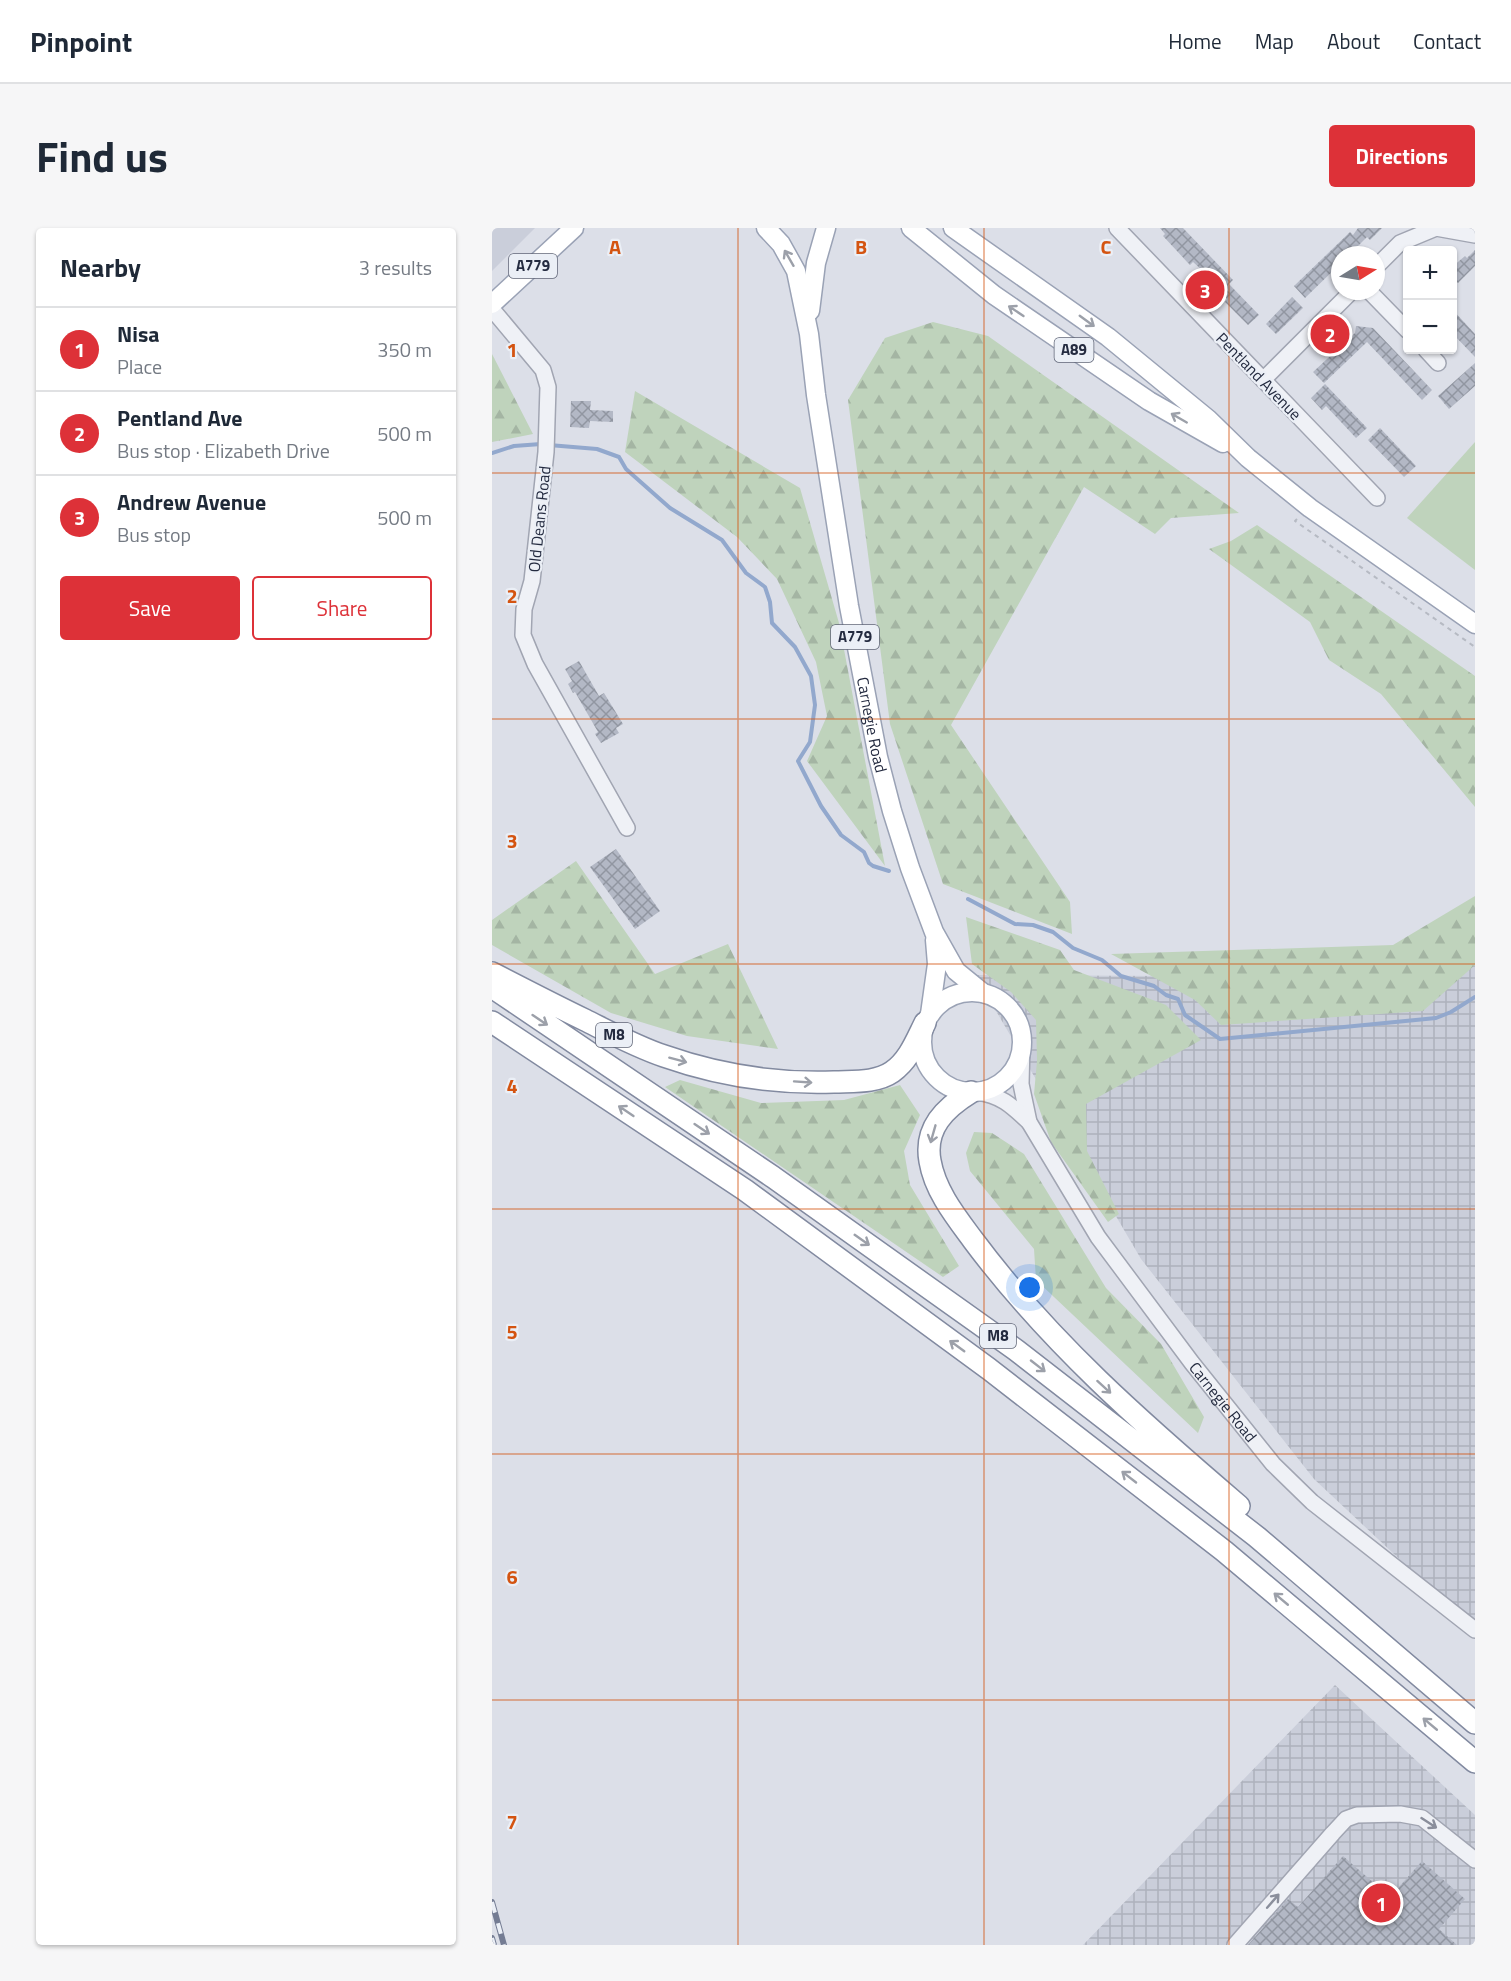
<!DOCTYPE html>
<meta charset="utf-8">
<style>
:root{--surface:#fff;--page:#f6f6f7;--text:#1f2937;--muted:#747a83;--line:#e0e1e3;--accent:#dd3138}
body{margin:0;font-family:"Titillium Web",sans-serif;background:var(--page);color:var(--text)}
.controls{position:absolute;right:18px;top:18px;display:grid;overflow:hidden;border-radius:6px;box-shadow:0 2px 4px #0004}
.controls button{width:54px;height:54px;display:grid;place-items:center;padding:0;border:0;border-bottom:2px solid var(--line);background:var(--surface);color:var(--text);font:30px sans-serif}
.compass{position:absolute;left:839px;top:18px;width:54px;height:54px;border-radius:50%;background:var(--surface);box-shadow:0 2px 4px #0004;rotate:79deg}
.you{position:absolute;left:538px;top:1060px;width:21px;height:21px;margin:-15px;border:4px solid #fff;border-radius:50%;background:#1a73e8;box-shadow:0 0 0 9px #1a73e833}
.badge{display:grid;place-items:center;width:39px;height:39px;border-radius:50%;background:var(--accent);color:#fff;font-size:20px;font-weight:700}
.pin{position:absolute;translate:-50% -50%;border:3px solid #fff;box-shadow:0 2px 6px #0006}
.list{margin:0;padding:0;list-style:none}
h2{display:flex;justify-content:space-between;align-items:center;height:78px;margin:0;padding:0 24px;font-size:26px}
h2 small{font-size:20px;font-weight:400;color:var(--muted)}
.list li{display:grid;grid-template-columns:39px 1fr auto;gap:18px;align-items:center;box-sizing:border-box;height:84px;padding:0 24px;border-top:2px solid var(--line)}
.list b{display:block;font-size:22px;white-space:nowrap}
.list p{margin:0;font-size:20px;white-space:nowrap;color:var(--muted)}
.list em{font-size:20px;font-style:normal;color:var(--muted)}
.actions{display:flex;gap:12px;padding:18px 24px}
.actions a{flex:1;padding:14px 0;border:2px solid var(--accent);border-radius:6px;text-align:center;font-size:21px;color:var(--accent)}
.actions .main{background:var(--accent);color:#fff}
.map{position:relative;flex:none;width:983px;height:1717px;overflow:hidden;border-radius:6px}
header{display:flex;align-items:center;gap:36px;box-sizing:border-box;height:84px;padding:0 30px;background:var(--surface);border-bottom:2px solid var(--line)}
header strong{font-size:28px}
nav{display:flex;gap:33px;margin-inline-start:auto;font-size:21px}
.intro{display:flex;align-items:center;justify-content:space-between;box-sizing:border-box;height:144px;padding:0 36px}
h1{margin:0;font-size:42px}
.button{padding:15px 27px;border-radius:6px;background:var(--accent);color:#fff;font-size:21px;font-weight:700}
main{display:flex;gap:36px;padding:0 36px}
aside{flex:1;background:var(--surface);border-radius:6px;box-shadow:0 2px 4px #0004}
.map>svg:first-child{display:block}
.built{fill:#caceda}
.industrial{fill:url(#industrial-grid)}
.grass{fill:#bfd3bc}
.forest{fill:url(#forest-firs)}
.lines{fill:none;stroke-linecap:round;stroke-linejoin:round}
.stream{stroke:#92a8cd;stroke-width:4}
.building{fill:url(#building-cross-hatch)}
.minor-casing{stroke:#a1a5b2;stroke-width:18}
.major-casing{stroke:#9aa2b5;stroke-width:21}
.highway-casing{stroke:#828aa0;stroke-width:24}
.path{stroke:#b6bac3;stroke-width:2;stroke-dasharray:4.5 4.5;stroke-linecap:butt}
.minor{stroke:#eff1f6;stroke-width:15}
.major{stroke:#fff;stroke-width:18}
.highway{stroke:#fff;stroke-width:21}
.rail-casing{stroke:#747c93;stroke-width:6}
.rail{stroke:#ebeff6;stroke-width:4;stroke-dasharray:11;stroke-linecap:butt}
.oneway{stroke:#9ca0a9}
.oneway2{stroke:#8a8e9b}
.grid{fill:none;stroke:#d45411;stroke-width:1.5;stroke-opacity:0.55}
.labels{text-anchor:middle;stroke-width:4.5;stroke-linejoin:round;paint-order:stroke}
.shield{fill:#ebeff6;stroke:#606677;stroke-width:1.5}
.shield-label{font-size:15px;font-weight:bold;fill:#242b40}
.street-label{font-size:16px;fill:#242b40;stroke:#ebeff6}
.grid-label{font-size:20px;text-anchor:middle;font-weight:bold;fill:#d45411;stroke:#ebeff6;stroke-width:4.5;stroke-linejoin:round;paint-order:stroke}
</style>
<header>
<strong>Pinpoint</strong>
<nav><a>Home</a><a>Map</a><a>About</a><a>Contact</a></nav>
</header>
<div class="intro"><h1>Find us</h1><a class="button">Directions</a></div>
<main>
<aside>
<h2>Nearby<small>3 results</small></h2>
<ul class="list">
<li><span class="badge">1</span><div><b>Nisa</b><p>Place</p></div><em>350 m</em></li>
<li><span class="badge">2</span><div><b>Pentland Ave</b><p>Bus stop · Elizabeth Drive</p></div><em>500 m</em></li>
<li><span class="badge">3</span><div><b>Andrew Avenue</b><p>Bus stop</p></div><em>500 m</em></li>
</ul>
<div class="actions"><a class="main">Save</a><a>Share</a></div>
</aside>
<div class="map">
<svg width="983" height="1717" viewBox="0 0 983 1717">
<defs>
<pattern id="industrial-grid" width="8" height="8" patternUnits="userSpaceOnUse" patternTransform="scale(1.5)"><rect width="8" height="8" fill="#caceda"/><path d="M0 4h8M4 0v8" fill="none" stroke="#adb1bc"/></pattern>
<pattern id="forest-firs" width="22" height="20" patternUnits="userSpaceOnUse" patternTransform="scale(1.5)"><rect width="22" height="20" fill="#bfd3bc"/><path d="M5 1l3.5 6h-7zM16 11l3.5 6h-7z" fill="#a4b5a3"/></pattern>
<pattern id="building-cross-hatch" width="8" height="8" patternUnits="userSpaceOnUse" patternTransform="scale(1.5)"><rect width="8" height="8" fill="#b3b8c5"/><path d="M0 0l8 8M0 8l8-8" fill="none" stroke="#9196a1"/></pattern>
</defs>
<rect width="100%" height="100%" fill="#dcdfe8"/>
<path class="built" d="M0 0H43L0 43Z"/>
<path class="industrial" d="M983 695V1402L822 1251 649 1031 483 747 867 749Z
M843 1457 983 1587V1717H591Z"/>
<path class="grass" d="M983 214V342L915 290Z"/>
<path class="forest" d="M441 94 496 108 747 285 679 290 663 306 592 259 459 497 578 674 580 706 451 656 398 496 356 172 393 110Z
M0 126 41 206 0 214Z
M143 163 308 260 347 395 393 638 315 533 335 488 324 434 285 351 245 309 133 224Z
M765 297 983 448V579L889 466 837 432 818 394 717 321 739 313Z
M84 633 163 746 236 716 286 821 195 808 119 785 0 717V692Z
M983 668V737L931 783 729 797 703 772 619 726 901 717Z
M474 689 568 722 582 742 674 777 709 812 594 876 595 923 627 986 616 994 559 914 542 866 545 833 544 792 519 764 480 736Z
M188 852 269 875 352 872 408 857 428 887 412 923 418 957 467 1038 451 1049 173 859Z
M482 904 500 905 532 926 614 1060 669 1116 712 1189 706 1205 544 1052 542 1021 478 943 474 925Z"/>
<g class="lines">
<path class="stream" d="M57 217 105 221 127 229 134 241 178 280 230 312 254 345 273 359 278 374 280 395 303 419 319 448 323 477 318 514 306 533 329 578 349 607 372 624 377 635 381 638 397 643
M0 225 22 218 49 216
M476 671 523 696 541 697 561 704 581 720 610 732 629 748 662 758 674 767 686 771 693 787 728 811 944 790 959 784 983 769"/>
</g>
<path class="building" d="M668 0H691L741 52 737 56 767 87 756 97 733 74 735 71 711 43 701 34 698 37 671 8 673 6Z
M866 0H890L878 12 875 9 857 27H848V36L813 70 802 58 858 4 861 7Z
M983 22V38L966 55 960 49V39L973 28 975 30Z
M800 69 811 80 784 106 774 96Z
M960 81 983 106V129L960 105Z
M864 98 881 100 940 162 930 172 875 114 832 155 821 144 863 105Z
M983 135V158L957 181 946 168Z
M833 156 875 200 864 210 834 178 830 182 819 170Z
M79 173H99L98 182 121 183V194L98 193 97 200 78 199Z
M888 200 924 238 912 249 876 212Z
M87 433 107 468 112 465 131 496 124 500 127 505 109 515 103 506 106 504 83 464 81 465 76 456 80 453 73 441Z
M124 621 168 683 143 701 98 639Z
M851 1628 898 1669 930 1633 973 1671 947 1701 965 1717H756L796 1671 806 1679Z"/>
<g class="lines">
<g class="minor-casing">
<g id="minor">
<path d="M625 0 885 270"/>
<path d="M884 39 908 15 944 0 983 7"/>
<path d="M877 63 916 103"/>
<path d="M0 81 51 142 56 159 54 224 40 353 32 381 31 407 43 436 135 600"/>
<path d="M934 122 946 135"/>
<path d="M771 152 860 63"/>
<path id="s1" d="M530 816 529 856 537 894 606 1009 700 1135 781 1236 820 1274 983 1402"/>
<path d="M485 864C509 867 520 878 537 894"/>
<path d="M743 1717 841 1605 854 1591 865 1587 908 1586 930 1590 983 1632"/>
</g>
</g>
<g class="major-casing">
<g id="major">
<path id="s2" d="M274 0 289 16 304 43 317 106 324 167 357 378 386 529 400 583 418 640 442 704 464 743 491 765"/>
<path d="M419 0 502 67 657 173 731 215"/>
<path d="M461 0 616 109 716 191 756 230 818 280 983 396"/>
<path d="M0 76 82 0"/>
<path d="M318 83 324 35 334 0"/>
<circle cx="480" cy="814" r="50"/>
<path d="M438 786 445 736 443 712"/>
</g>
</g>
<g class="highway-casing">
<path id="highway" d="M0 745C31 761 62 777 93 792 119 805 145 819 172 828 226 847 285 856 342 854 361 853 384 855 400 844 417 832 424 813 433 795
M0 759 281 949 524 1122 765 1309 983 1495
M0 794 253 962 497 1141 732 1323 983 1534
M479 864C453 880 432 900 438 933 443 963 464 989 481 1012 557 1114 651 1196 747 1278"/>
</g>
<path class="path" d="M805 291 803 293 983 419"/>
<use href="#minor" class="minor"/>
<use href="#major" class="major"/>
<use href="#highway" class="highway"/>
<g class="rail-casing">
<path id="rail" d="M0 1674 12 1717
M0 1710 2 1717"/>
</g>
<use href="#rail" class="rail"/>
</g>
<defs><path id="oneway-shaft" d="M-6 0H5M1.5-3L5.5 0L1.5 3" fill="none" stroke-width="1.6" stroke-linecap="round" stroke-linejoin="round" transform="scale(1.5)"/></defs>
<g class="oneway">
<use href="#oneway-shaft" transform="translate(297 30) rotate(-120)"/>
<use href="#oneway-shaft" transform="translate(524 83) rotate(-146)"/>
<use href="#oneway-shaft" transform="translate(595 93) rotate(36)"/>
<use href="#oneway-shaft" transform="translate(687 190) rotate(-150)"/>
<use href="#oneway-shaft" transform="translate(48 792) rotate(34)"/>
<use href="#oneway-shaft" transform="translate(186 832) rotate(15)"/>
<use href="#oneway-shaft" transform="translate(311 854) rotate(4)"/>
<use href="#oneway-shaft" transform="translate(134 883) rotate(-146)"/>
<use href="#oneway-shaft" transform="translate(210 901) rotate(34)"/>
<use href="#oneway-shaft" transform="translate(441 906) rotate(106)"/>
<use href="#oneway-shaft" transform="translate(370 1012) rotate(35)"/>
<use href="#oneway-shaft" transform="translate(465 1118) rotate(-144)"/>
<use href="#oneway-shaft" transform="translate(546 1138) rotate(38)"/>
<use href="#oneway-shaft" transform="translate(612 1159) rotate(42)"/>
<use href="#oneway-shaft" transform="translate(637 1249) rotate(-142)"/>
<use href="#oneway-shaft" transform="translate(789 1371) rotate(-140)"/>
<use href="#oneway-shaft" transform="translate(938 1496) rotate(-140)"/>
</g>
<g class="oneway2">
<use href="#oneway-shaft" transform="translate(937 1595) rotate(33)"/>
<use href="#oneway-shaft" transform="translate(781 1673) rotate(-49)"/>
</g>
<path class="grid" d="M246 0V1717M492 0V1717M737 0V1717M0 245H983M0 491H983M0 736H983M0 981H983M0 1226H983M0 1472H983"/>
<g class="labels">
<g class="shield">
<rect x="17" y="26" width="48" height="24" rx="4.5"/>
<rect x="562.5" y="110" width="39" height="24" rx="4.5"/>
<rect x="339" y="397" width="48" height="24" rx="4.5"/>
<rect x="104" y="795" width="36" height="24" rx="4.5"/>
<rect x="488" y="1096" width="36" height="24" rx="4.5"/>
</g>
<g class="shield-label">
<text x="41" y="43">A779</text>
<text x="582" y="127">A89</text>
<text x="363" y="414">A779</text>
<text x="122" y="812">M8</text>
<text x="506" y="1113">M8</text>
</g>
<g class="street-label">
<text transform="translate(767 148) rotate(46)" y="6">Pentland Avenue</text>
<text transform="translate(47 291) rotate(-84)" y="6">Old Deans Road</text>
<text dy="6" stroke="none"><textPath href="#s2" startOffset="513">Carnegie Road</textPath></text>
<text dy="6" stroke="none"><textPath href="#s1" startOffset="420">Carnegie Road</textPath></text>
</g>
</g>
<g class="grid-label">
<text x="123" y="26">A</text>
<text x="369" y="26">B</text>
<text x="614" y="26">C</text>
<text x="20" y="129">1</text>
<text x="20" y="375">2</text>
<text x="20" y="620">3</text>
<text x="20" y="865">4</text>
<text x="20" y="1111">5</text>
<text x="20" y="1356">6</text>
<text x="20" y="1601">7</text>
</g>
</svg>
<div class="controls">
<button>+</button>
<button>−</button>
</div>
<svg class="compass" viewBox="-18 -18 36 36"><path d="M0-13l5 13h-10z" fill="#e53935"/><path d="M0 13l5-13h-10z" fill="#747a83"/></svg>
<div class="you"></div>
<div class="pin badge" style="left:889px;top:1675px">1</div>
<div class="pin badge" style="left:838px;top:106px">2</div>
<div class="pin badge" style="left:713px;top:62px">3</div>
</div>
</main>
